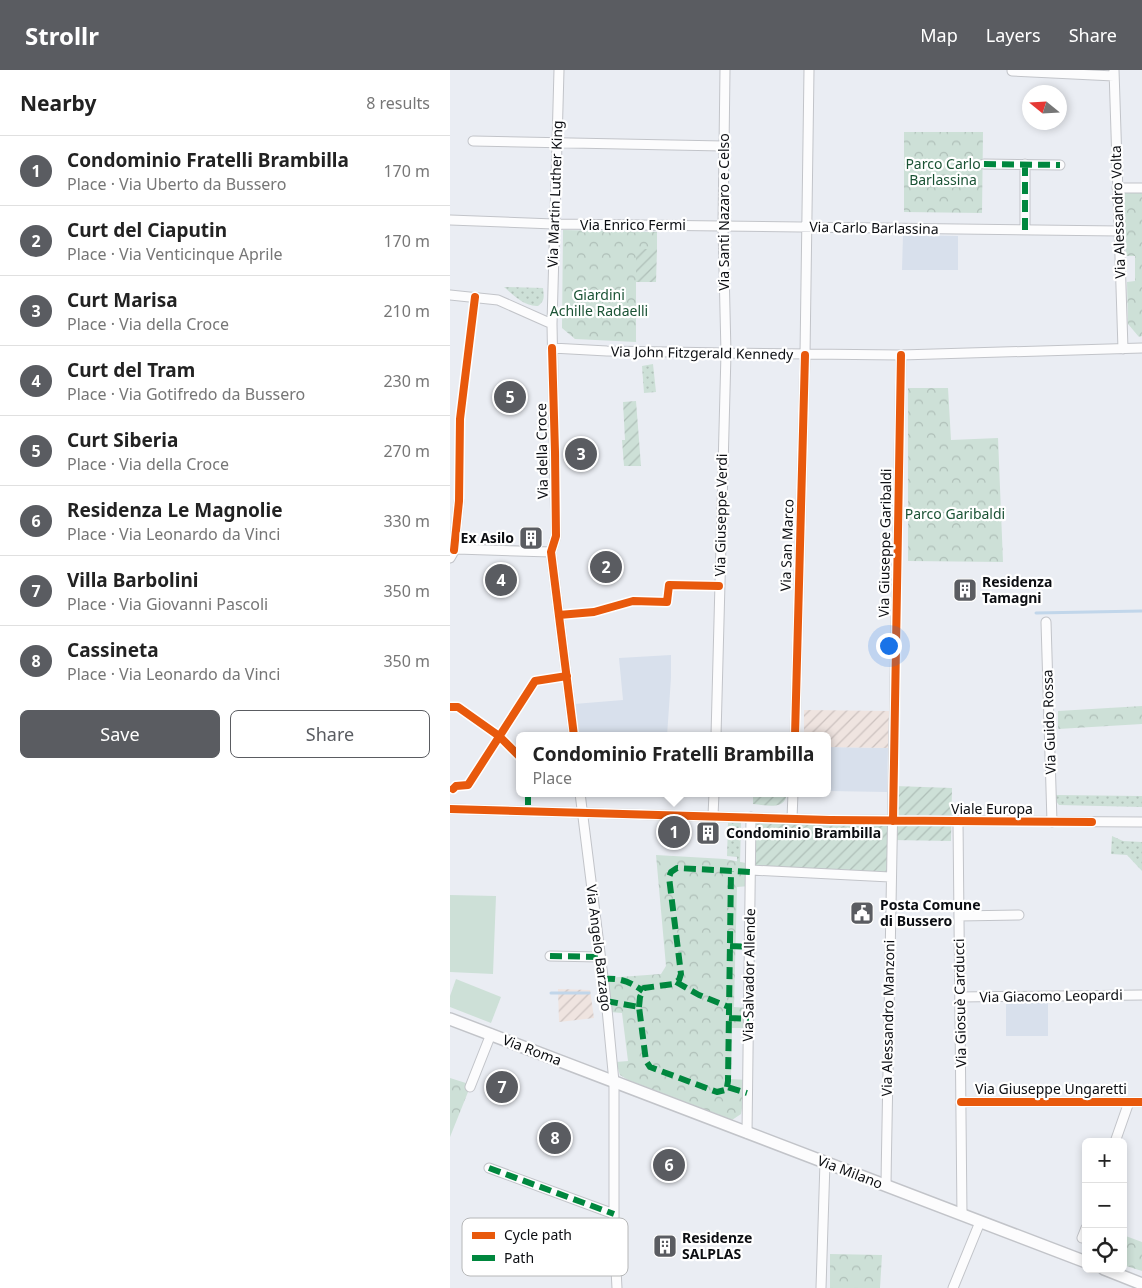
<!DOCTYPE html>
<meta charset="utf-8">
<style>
:root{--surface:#fff;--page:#f2f2f2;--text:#222;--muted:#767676;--line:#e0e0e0;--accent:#5a5c61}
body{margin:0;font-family:"Noto Sans",sans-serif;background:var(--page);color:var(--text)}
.controls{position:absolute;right:15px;bottom:15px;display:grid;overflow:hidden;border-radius:8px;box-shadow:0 2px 8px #0003}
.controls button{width:45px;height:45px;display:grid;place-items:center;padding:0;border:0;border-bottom:1px solid var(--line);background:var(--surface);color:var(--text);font:25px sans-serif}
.compass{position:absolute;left:572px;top:15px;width:45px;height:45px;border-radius:50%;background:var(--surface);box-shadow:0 2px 8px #0003;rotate:288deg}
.you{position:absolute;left:438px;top:575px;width:18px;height:18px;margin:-12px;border:4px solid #fff;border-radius:50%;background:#1a73e8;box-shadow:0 0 0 8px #1a73e833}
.badge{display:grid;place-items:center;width:32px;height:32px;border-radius:50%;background:var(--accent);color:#fff;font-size:16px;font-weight:700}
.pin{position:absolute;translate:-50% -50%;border:2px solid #fff;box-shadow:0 1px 5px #0006}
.popup{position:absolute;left:66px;top:662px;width:315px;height:65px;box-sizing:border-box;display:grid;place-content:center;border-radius:8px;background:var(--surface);filter:drop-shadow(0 1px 4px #0005);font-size:16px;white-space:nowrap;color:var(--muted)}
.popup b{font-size:19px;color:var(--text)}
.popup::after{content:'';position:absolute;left:50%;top:100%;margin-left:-10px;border:10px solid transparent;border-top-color:var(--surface)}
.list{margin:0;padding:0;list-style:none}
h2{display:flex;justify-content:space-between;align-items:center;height:65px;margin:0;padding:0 20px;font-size:21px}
h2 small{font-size:16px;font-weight:400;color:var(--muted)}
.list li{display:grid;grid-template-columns:32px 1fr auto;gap:15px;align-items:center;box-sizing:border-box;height:70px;padding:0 20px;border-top:1px solid var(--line)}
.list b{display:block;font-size:19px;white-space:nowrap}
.list p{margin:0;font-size:16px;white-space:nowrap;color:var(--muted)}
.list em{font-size:16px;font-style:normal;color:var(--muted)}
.actions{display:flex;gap:10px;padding:15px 20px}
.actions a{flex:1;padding:11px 0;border:1px solid var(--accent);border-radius:8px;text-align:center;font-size:18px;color:var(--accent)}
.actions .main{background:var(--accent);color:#fff}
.icon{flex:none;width:28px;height:28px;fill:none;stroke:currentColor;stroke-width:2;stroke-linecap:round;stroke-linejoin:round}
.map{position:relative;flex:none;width:692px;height:1218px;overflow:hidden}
header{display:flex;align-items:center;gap:30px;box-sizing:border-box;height:70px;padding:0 25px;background:var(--accent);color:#fff}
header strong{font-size:24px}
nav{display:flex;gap:28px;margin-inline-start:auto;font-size:18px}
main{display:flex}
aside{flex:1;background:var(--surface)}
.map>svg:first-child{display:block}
.built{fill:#d8e0ec}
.industrial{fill:url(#industrial-furrows)}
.grass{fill:url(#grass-dots)}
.forest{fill:url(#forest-crowns)}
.garden{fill:url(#garden-furrows)}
.pitch{fill:#cde0d7}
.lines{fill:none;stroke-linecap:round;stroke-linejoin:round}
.stream{stroke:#c1d6ea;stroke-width:3}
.minor-casing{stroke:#c2c4c9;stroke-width:11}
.tertiary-casing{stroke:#c2c4c9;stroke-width:14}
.minor{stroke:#fcfcfd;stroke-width:9}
.tertiary{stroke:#fcfcfd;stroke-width:11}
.quiet{stroke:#00873e;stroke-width:6;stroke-dasharray:12 6;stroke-linecap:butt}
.cycleway-casing{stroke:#fff;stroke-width:11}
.cycleway{stroke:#e8590c;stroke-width:8}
.labels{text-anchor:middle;stroke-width:4.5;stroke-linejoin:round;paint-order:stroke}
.park-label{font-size:14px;fill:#1b5335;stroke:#fff}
.street-label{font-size:14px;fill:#0c0e12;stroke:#fff}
.poi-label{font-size:14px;font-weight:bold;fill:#0c0e12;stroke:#fff;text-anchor:start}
.key{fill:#fff;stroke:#b6b7b8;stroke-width:1}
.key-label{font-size:14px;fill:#0c0e12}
</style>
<header>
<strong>Strollr</strong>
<nav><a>Map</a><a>Layers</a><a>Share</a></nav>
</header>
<main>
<aside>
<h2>Nearby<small>8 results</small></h2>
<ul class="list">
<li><span class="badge">1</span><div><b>Condominio Fratelli Brambilla</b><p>Place · Via Uberto da Bussero</p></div><em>170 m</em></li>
<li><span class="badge">2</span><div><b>Curt del Ciaputin</b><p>Place · Via Venticinque Aprile</p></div><em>170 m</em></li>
<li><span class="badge">3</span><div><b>Curt Marisa</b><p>Place · Via della Croce</p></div><em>210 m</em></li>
<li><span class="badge">4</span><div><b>Curt del Tram</b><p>Place · Via Gotifredo da Bussero</p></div><em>230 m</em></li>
<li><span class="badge">5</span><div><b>Curt Siberia</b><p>Place · Via della Croce</p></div><em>270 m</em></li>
<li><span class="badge">6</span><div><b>Residenza Le Magnolie</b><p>Place · Via Leonardo da Vinci</p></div><em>330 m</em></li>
<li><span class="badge">7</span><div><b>Villa Barbolini</b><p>Place · Via Giovanni Pascoli</p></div><em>350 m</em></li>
<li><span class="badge">8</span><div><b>Cassineta</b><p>Place · Via Leonardo da Vinci</p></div><em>350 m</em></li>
</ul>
<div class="actions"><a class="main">Save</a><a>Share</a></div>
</aside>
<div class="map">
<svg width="692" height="1218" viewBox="0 0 692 1218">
<defs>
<pattern id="industrial-furrows" width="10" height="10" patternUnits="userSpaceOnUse" patternTransform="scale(1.25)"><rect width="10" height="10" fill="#efe4e0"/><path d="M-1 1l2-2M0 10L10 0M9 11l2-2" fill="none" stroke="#ccc2bf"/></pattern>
<pattern id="grass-dots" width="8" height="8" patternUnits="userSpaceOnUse" patternTransform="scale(1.25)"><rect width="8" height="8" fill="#cde0d7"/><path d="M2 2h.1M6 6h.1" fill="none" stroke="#afbfb8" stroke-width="1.8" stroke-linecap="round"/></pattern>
<pattern id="forest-crowns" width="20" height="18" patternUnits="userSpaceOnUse" patternTransform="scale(1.25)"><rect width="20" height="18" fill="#cde0d7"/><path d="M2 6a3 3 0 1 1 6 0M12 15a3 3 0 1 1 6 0" fill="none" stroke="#afbfb8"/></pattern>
<pattern id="garden-furrows" width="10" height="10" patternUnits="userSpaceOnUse" patternTransform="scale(1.25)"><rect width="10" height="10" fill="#cde0d7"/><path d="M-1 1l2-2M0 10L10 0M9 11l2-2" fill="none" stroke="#afbfb8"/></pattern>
</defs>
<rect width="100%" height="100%" fill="#eaedf3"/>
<path class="built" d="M453 165 508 166V200H452Z
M221 585V608L217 666H129L124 634 173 630 169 588Z
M378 677 438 678 437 722 378 721Z
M598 931V966H556V932Z"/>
<path class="industrial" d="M354 640 439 641 438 678 378 677V666H354Z
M108 919 140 920 144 948 109 952Z"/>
<path class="grass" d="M54 217 93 218C94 226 95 231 88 236 75 237 63 225 54 217Z
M203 294 206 322 194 323 192 296Z
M606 725 692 726V737L609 735 606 731Z
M278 753H291L290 794 287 800V787L277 786Z
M662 766 673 771 692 772V801L677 785 661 784Z"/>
<path class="forest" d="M454 62H533L532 143 454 142Z
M692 120V266L689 267 678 254 677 212 685 211V186H676L674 121Z
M113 160 207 162V179H186V272L125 269 112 258Z
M458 318H498L501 370 548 368 553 492 458 491Z
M692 636V654L608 659V641Z
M206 785 275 789 301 794 300 816 287 817 284 937 299 938V958H282L281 1009 297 1010 291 1044 282 1050 178 1010 170 1005 166 992 178 991 172 943 160 942 156 908 211 904 216 896Z
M0 1008 19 1014 20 1017 0 1067Z
M673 1165 692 1172V1201L673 1195Z
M380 1184 432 1185 430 1218H380Z"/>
<path class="garden" d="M186 179H207L206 212H186Z
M186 331 191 396H174L172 370H175L173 332Z
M445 716 502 718 501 771 442 770 440 806 303 799V749L443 750Z
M303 723H337C336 741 315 735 303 734Z"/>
<path class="pitch" d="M0 825 46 826 43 904 0 902Z
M6 909 51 927 41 953 0 937V926Z"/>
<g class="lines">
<path class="stream" d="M586 543 692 541
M101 923H139"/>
<g class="minor-casing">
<path id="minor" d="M109 0 102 254 106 466 101 482 124 666
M664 0 673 279
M562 1 664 6
M23 71 273 76
M534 94 610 95
M667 118H692
M0 150 104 154 669 161
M575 160V94
M0 225 48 230 102 254
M102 278 157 281 276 283 451 285 692 278
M4 480 9 431
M0 488 4 481 7 479 101 482
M596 552 602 752
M266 666 276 283 273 156 275 0
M345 666 355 285 359 0
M130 723 157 939 164 1012V1163L167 1218
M0 739 380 750 692 752
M263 746 264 723
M342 749 343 723
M508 752 512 1145
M301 800 440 807
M509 846 569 845
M100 886 150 887
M510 927 692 925
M20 1017 41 964
M511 1032H692
M297 1063 301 747
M665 1072 679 1032
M39 1098 164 1144
M436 1115C440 838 446 561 451 285
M632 1168 636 1158
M371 1218 375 1092
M503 1218 530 1152"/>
</g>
<g class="tertiary-casing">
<path id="tertiary" d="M0 949 636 1192
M654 1199 692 1214"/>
</g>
<use href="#minor" class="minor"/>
<use href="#tertiary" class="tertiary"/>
<path class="quiet" d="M534 94 610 95
M575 160V94
M78 723V742
M280 876 300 877
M100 886 150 887
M153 909C170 908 179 911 193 921
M226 912 249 925 279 937
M156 931 189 937 196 991 200 997 267 1022 275 1020 277 1017 297 1023
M189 937 190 927 194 918 223 914 229 910 231 904 219 807 221 802 227 798 301 802
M279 948 299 949
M277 1017 278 1011 281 801
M39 1098 164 1144"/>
<g class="cycleway-casing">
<path id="cycleway" d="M102 278 105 382 106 466 101 482 124 666
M4 480 9 431 10 349 25 227
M109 545 144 542 183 531 217 532 219 515 269 516
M0 637H8L49 666 70 687
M345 666 355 285
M3 719 6 716 18 715 85 611 117 606
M0 739 380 750 642 752
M443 751 451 285
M511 1032H692"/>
</g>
<use href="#cycleway" class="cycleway"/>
</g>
<defs>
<g id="building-square" transform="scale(1.25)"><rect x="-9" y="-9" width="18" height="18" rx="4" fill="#5a5c61" stroke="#fff"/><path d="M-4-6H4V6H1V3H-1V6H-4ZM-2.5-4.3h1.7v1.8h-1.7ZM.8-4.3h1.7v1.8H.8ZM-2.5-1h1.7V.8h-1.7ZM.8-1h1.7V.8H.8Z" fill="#fff"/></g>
<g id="civic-square" transform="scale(1.25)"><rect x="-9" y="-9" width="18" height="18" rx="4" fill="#5a5c61" stroke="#fff"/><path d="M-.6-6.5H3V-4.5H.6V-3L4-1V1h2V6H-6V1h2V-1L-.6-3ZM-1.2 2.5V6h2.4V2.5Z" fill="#fff"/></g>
</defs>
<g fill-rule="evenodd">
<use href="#building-square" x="81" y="468"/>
<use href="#building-square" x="515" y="520"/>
<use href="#building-square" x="258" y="763"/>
<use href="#civic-square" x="412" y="843"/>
<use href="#building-square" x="215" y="1176"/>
</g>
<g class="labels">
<g class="park-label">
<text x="493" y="99">Parco Carlo<tspan x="493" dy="16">Barlassina</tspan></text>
<text x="149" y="230">Giardini<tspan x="149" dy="16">Achille Radaelli</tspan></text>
<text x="505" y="449">Parco Garibaldi</text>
</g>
<g class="street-label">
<text transform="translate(105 124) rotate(-88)" y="5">Via Martin Luther King</text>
<text transform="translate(274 142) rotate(-90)" y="5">Via Santi Nazaro e Celso</text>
<text transform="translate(668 142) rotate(-92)" y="5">Via Alessandro Volta</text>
<text x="183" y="160">Via Enrico Fermi</text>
<text transform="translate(424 158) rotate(1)" y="5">Via Carlo Barlassina</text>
<text transform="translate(252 283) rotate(1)" y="5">Via John Fitzgerald Kennedy</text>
<text transform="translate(92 381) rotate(-91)" y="5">Via della Croce</text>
<text transform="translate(271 445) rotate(-89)" y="5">Via Giuseppe Verdi</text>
<text transform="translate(435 473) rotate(-89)" y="5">Via Giuseppe Garibaldi</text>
<text transform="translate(337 475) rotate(-88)" y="5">Via San Marco</text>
<text transform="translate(599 652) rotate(-92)" y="5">Via Guido Rossa</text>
<text x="542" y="744">Viale Europa</text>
<text transform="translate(149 878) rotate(83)" y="5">Via Angelo Barzago</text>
<text transform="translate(299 905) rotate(-89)" y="5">Via Salvador Allende</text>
<text transform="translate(601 926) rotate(-1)" y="5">Via Giacomo Leopardi</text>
<text transform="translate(510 933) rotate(-91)" y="5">Via Giosuè Carducci</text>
<text transform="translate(438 948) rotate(-89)" y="5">Via Alessandro Manzoni</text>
<text transform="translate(82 980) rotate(21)" y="5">Via Roma</text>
<text x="601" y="1024">Via Giuseppe Ungaretti</text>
<text transform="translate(400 1102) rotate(21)" y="5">Via Milano</text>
</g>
<g class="poi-label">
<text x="64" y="473" text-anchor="end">Ex Asilo</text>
<text x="532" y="517">Residenza<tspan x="532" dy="16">Tamagni</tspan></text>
<text x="276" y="768">Condominio Brambilla</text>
<text x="430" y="840">Posta Comune<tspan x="430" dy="16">di Bussero</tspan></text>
<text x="232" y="1173">Residenze<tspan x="232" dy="16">SALPLAS</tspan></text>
</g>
</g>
<rect x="12" y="1148" width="166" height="58" rx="8" class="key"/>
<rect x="22" y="1162" width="23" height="7" fill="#e8590c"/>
<rect x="22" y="1185" width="23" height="6" fill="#00873e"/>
<g class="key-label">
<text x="54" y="1170">Cycle path</text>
<text x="54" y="1193">Path</text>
</g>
</svg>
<div class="controls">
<button>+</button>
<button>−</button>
<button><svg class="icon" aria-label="locate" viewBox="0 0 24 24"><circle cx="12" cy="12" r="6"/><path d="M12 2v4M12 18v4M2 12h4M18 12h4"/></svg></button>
</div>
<svg class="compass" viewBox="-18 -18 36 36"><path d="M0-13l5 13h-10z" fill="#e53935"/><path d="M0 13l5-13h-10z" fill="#767676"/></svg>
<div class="you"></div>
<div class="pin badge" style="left:224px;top:762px">1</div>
<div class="popup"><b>Condominio Fratelli Brambilla</b>Place</div>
<div class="pin badge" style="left:156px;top:497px">2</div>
<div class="pin badge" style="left:131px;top:384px">3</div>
<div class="pin badge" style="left:51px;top:510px">4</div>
<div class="pin badge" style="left:60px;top:327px">5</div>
<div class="pin badge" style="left:219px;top:1095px">6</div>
<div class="pin badge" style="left:52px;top:1017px">7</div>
<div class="pin badge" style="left:105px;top:1068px">8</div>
</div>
</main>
